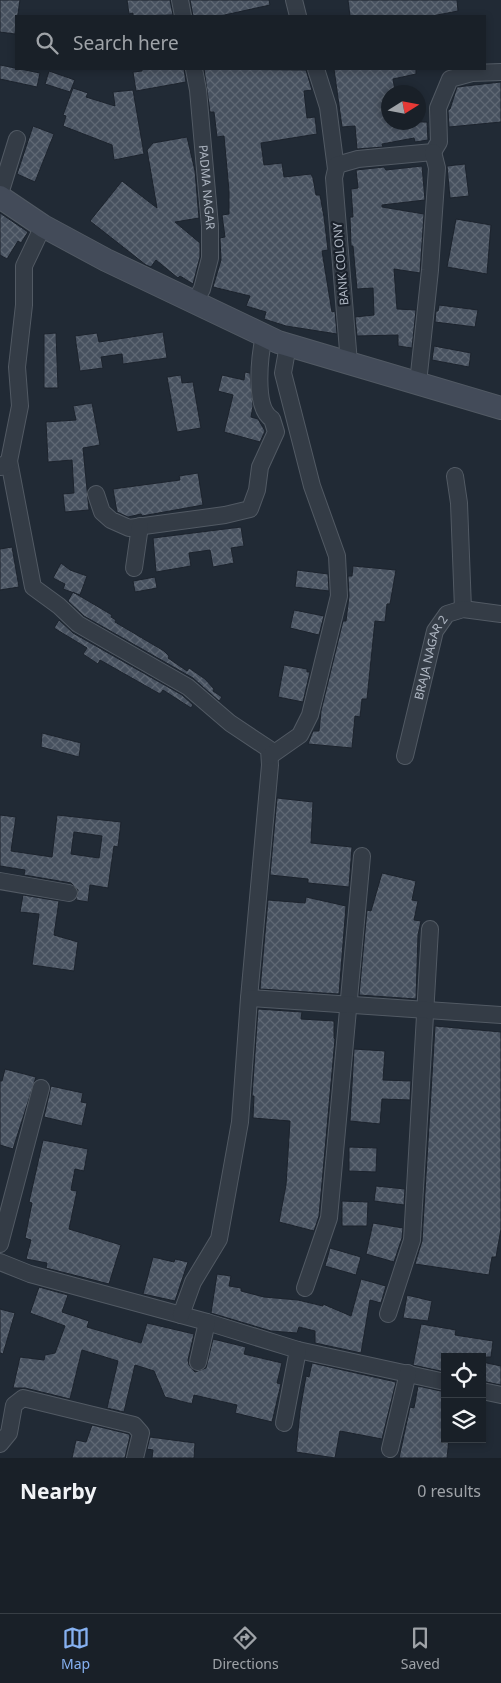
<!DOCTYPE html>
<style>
:root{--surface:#192028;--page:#262d34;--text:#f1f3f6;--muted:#9fa3a8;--line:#373e45;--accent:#86b1f1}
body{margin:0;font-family:"Noto Sans",sans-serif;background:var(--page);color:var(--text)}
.controls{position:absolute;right:15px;bottom:15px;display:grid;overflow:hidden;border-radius:0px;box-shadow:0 2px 8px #0003}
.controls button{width:45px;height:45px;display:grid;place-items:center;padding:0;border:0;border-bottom:1px solid var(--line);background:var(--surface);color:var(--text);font:25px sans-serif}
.compass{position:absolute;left:381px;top:85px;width:45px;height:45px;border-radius:50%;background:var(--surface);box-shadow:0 2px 8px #0003;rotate:79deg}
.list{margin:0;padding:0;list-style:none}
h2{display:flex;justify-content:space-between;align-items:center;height:65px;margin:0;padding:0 20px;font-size:21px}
h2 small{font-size:16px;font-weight:400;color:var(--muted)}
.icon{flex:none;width:28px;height:28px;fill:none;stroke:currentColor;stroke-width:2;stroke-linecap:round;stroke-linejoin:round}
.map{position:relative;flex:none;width:501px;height:1458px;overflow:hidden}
.search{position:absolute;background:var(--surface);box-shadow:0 2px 8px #0003;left:15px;right:15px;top:15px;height:55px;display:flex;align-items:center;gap:12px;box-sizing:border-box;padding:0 18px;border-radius:0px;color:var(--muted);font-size:19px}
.sheet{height:155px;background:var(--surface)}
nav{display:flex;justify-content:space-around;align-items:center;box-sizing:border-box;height:70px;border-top:1px solid var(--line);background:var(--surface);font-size:14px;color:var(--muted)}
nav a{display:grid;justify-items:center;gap:2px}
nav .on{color:var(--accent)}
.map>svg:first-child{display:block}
.building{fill:url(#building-cross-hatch);stroke:#1c232d;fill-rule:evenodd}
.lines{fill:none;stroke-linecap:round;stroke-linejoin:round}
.street-casing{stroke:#525a64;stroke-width:18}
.secondary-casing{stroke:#525a64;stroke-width:24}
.street{stroke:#343c46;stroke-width:16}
.secondary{stroke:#434b59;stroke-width:22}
.labels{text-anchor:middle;stroke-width:4.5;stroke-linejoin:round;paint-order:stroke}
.street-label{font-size:12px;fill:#afb7c3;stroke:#1a212b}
</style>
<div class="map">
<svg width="501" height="1458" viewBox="0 0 501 1458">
<defs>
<pattern id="building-cross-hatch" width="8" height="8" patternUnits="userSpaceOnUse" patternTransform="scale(1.25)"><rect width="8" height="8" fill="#47515f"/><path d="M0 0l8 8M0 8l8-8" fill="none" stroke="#5f6874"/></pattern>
</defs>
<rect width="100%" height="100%" fill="#212a35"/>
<path class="building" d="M0 0H20L15 34 0 32Z
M127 0H170L173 15 133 16V13L129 14Z
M190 0H269L270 5 220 16H193Z
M348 0H457L458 11 432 16H350Z
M0 65 40 73 37 87 0 79Z
M142 69H184L186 82 136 91 133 72 142 71Z
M204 69 306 70 312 90 304 91 307 118 315 117 317 134 261 143 264 165 282 163 284 177 311 174 313 178 316 195H320L324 217 328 250 322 251 332 312 335 311 337 334 286 326 264 319 266 312 246 306 250 296 213 287 221 260 220 238 225 237 222 215 229 214V191L224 136 217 137 214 112H210Z
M334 69H416V74L393 79 395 91 388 92V122H427L428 140 415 142 414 138 382 144 383 147 357 149 355 126 342 127Z
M49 71 75 80 70 92 45 84Z
M501 82V122L449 127 448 110 450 109 457 87Z
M73 88 88 93 86 97 115 106 113 92 133 90 144 154 114 160 112 145 63 126 66 116 63 115Z
M33 126 54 134 35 182 17 174Z
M187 137 195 171 199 218 175 222 200 243V257L193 284 180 276 178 278 156 260 151 267 146 265 90 221 122 181 157 208 147 150 153 143Z
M465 164 469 196 450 198 447 166Z
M422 166 425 200 382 205V207L424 214 420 273 394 269 397 309 416 310 412 348 398 346V335L357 336 355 317 374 315 373 288 357 289 353 246H351L350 217H353L351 189 358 188 356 170 384 167 386 170Z
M0 213 28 232 21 243 18 241 7 259 0 255Z
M456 219 491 225 487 274 447 267Z
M439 305 478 310 475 327 435 322 436 311H438Z
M163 332 167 358 123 364 122 354 101 357 103 368 80 371 75 336 97 333 99 342Z
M56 333 58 388H44V334Z
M434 346 471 353 469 367 432 360Z
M245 372 250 373 253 406 251 417 258 419 265 431 260 442 224 432 233 395 218 391 222 375 244 380Z
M181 375 182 383 193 382 201 428 177 432 167 377Z
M92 403 100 445 83 448 89 510 65 512 63 494 74 493 72 460 48 462 46 422 76 420 73 406Z
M198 473 203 505 142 516 141 514 128 517 117 512 113 489 180 480 179 476Z
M241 527 244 546 231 548 234 563 213 567 210 550 189 553 191 566 156 572 153 538Z
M12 547 19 587 0 590V549Z
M61 563 70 570 87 576 80 595 63 589 65 584 53 578Z
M353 566 396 570 390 604H387L385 622 375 621 367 699H362L360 717 355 716 352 748 308 744 313 731H319L321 711 343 621H346L349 596 348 576H352Z
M297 570 328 574 329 591 295 587Z
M155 577 157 588 135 592 133 581Z
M73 592 112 615 111 617 116 620 115 622 164 651 169 656 168 658 187 671 189 668 205 679 214 689 213 691 222 697 219 701 193 678 84 616 68 601Z
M294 610 324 616 319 635 290 628Z
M59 620 73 633 182 695 193 705 191 708 163 690 160 694 100 660 98 664 83 654 87 648 54 628Z
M284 665 307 669V672H310L303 702 278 697Z
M42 733 81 743 79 757 41 747Z
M277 798 313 802 311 843 352 847 349 887 308 883V879L270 875Z
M0 815 16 817 11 851 52 857 57 815 121 822 118 847 114 846 108 888 90 885 88 902 76 900 78 890 71 883 24 875 25 870 0 866ZM74 832 102 836 99 858 71 854Z
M382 873 416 881 412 900 418 901 414 920 421 921 418 935 416 999 359 995 367 910 371 911Z
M23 895 59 901 54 935 78 942 74 971 32 965 39 914 20 912Z
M306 897 346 906 339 994 260 989 268 900 305 903Z
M258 1009 302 1012 301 1019 334 1021V1038L335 1039 319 1216 314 1231 279 1222 286 1185 290 1121 253 1118 254 1096H252Z
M435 1026 501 1032V1229L496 1257H492L489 1275 415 1264 422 1241Z
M354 1049 385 1051 383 1080 411 1081 410 1100 382 1099 380 1124 350 1121Z
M5 1069 36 1077 13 1149 0 1145V1081H2Z
M51 1086 83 1093 81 1102 87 1103 82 1126 44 1117Z
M43 1140 88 1149 84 1171 75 1169 71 1190 77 1191 69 1229 121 1245 109 1284 46 1268 47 1263 26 1259 31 1240 25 1238 32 1203 29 1202Z
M349 1147 377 1148 376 1172 349 1171Z
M376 1186 405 1189 404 1205 374 1201Z
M342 1201 368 1202 367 1226H342Z
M373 1223 403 1228 402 1238 394 1262 366 1254Z
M330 1248 361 1257 356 1275 325 1266Z
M153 1257 174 1262 175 1259 188 1262 175 1301 143 1294Z
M217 1274 231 1276 229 1286 241 1288V1291L264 1297 298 1300 323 1306V1304L351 1316 361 1279 386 1286 381 1303 370 1300 361 1353 315 1343V1331L299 1327 297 1333 271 1331 211 1313Z
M39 1287 68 1295 62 1312 89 1321 87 1327 141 1343 147 1323 194 1334 188 1360 189 1365 195 1372 206 1368 213 1339 246 1347 244 1354 282 1363 277 1383 281 1384 272 1422 235 1413 237 1405 194 1395 192 1404 165 1397 154 1371 135 1365 124 1412 107 1408 118 1361 82 1350 70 1399 25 1388H13L20 1357 44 1360 45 1355 55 1353 65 1326 30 1313Z
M407 1295 432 1301 428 1321 403 1318Z
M0 1309 15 1313 3 1354 0 1353Z
M421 1324 456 1330 455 1335 493 1341 491 1357H445V1372L413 1365Z
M482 1362 501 1366V1385L482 1381Z
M312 1363 396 1382 382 1439 340 1431 335 1458 296 1452 300 1411 306 1376 309 1377Z
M418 1386 445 1392V1439H449L447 1458H399L410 1407 414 1408Z
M92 1425 129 1434 130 1436 125 1458H72L76 1440 86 1442Z
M150 1437 195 1443 194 1458H152L153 1450 147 1449Z"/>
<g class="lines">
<g class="street-casing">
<g id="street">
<path d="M180 0 183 16"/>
<path d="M294 0 298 16"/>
<path id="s1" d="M194 69 198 90 210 226V258L202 289 194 303"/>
<path d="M316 69 328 107 336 169"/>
<path d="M0 194 17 139"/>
<path d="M349 363 334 178 337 165 358 159 433 152 439 142 438 108 450 79 472 73 501 72"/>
<path d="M418 383 430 270 437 168 433 152"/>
<path d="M9 461 33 587 59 606 78 624 188 687 230 723 269 749 270 765 249 998"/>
<path d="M1 467 9 461 20 406 17 367 24 305V266L43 226"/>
<path d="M455 476 459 503 463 609"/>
<path d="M96 494 102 512 111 520 129 528 225 515 250 509 257 490 260 467 276 432 272 419C253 408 260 354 264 336"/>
<path d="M134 568 140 526"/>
<path d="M270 756 300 735 310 715 339 596 337 556 312 486 283 373 288 345"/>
<path id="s2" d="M405 756 435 631 447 614 463 609 501 614"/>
<path d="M0 881 69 893"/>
<path d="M0 1244 41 1088"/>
<path d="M0 1262 30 1274 207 1322 298 1350 445 1382"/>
<path d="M305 1288 329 1218 362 856"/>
<path d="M388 1314 412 1240 430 929"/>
<path d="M181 1315 193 1282 219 1239 240 1122 249 998 501 1015"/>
<path d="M198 1362 207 1322"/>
<path d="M482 1391 501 1395"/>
<path d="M284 1423 298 1350"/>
<path d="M0 1444 9 1433 14 1405 23 1398 134 1425 141 1433 135 1458"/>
<path d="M390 1449 408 1373"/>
</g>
</g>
<g class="secondary-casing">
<path id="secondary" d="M0 197 43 226 106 260 278 342 501 408"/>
</g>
<use href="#street" class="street"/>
<use href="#secondary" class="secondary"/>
</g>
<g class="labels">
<g class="street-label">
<text dy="4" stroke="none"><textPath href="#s1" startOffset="119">PADMA NAGAR</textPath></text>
<text transform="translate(341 264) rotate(-95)" y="4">BANK COLONY</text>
<text dy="4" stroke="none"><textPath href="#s2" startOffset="102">BRAJA NAGAR 2</textPath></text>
</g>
</g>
</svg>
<div class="controls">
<button><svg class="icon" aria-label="locate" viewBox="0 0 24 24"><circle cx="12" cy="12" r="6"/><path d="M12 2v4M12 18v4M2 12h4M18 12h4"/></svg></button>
<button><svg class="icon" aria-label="layers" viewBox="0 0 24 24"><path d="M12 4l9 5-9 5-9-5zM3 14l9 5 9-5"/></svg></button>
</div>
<svg class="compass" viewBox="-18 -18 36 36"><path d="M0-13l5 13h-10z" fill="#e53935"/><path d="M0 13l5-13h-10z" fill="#9fa3a8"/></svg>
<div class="search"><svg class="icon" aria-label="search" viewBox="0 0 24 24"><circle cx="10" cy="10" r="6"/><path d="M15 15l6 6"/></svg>Search here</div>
</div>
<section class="sheet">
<h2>Nearby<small>0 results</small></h2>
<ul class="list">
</ul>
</section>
<nav>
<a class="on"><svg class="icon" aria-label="map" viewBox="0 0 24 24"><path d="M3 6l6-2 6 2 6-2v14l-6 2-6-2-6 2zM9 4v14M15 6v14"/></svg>Map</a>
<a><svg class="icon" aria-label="directions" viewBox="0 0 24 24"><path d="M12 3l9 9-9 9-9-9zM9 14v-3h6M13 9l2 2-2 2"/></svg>Directions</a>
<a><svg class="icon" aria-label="saved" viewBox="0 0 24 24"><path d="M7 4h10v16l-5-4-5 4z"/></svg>Saved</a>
</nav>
